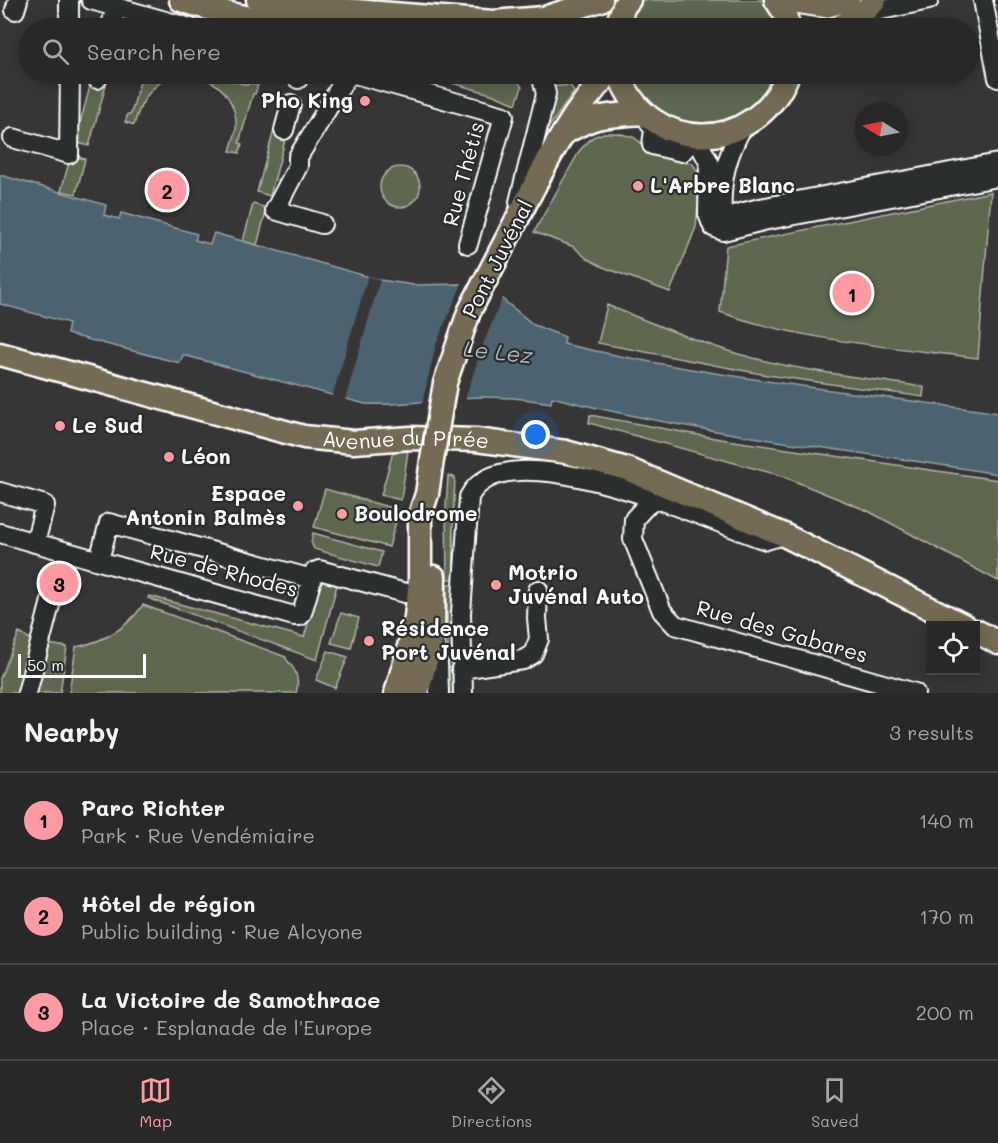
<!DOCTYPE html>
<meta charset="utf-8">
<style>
:root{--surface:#292828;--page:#353434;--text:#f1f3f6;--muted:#a5a6a8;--line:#454445;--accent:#ff9aa2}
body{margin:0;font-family:Mali,sans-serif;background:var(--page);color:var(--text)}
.controls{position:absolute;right:18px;bottom:18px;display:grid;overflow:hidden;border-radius:0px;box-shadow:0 3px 15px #0003}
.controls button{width:54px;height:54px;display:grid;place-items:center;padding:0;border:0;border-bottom:2px solid var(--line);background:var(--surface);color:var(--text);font:30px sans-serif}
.compass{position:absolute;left:854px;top:102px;width:54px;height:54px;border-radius:50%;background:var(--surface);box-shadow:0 3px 15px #0003;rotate:280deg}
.scale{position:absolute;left:18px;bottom:15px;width:128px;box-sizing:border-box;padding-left:6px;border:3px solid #fff;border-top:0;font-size:16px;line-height:21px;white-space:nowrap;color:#fff;-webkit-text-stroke:4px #2a2d2e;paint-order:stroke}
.you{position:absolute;left:536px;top:435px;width:21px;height:21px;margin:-15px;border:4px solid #fff;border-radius:50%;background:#1a73e8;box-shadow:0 0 0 9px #1a73e833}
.badge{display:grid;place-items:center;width:39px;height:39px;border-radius:50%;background:var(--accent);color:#111;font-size:20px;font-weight:700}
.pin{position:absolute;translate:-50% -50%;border:3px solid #fff;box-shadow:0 2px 6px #0006}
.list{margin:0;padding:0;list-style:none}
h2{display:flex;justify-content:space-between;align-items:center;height:78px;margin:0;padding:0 24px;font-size:26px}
h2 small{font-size:20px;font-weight:400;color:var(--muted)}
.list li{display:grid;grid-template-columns:39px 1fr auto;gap:18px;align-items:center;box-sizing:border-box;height:96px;padding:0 24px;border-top:2px solid var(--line)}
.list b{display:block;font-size:22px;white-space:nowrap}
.list p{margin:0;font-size:20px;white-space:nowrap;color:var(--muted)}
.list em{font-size:20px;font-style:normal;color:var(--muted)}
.icon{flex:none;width:33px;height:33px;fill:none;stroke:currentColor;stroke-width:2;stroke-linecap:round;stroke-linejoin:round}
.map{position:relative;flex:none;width:998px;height:693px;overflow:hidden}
.search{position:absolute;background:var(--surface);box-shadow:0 3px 15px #0003;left:18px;right:18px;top:18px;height:66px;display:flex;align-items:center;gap:15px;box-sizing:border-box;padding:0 21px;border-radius:33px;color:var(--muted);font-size:22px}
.sheet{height:366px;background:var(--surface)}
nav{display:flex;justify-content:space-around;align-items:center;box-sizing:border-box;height:84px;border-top:2px solid var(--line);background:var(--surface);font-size:16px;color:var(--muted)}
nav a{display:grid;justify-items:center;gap:3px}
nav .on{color:var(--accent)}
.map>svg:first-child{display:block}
.green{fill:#5d684f;stroke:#aeb4a7;stroke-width:1.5}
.water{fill:#4c6470;stroke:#94a2a9;stroke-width:1.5}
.pier{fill:#373536}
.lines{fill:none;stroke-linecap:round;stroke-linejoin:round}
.minor-casing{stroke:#fff;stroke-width:22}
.major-casing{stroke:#fff;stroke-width:27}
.minor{stroke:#2a2d2e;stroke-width:18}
.major{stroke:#746b52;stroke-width:22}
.major-bridge-casing{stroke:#fff;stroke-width:27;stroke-linecap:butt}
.major-bridge{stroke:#746b52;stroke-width:22}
.poi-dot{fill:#ff9aa2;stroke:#2a2d2e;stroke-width:2}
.labels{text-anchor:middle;stroke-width:4.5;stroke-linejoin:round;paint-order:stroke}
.poi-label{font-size:21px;font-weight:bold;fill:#fff;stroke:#2a2d2e;text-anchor:start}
.street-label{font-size:21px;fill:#fff;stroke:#2a2d2e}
.water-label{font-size:22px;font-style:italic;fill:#aeb9bf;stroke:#2a2d2e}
</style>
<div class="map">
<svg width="998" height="693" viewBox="0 0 998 693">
<rect width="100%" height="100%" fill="#373536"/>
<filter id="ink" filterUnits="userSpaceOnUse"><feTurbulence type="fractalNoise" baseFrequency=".0167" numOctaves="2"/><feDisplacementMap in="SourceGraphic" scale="12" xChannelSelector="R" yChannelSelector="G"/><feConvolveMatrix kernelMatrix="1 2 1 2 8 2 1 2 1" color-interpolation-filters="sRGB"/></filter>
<g filter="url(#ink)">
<path class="green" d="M640 0H765L779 28H626L636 6Z
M104 74H109L89 146 75 142 92 79Z
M142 74H192L191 76C160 70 141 98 134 125L125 122 128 114H131Z
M207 74H217V77L248 85 249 83 258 85 255 94H253L239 143 242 144 239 153 230 151C232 143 235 137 236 129 238 109 225 85 206 80Z
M420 74H513L522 87 516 104 491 94Z
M627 74H778L765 98 731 123 689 127 651 109Z
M570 85 574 92 546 131 543 138 547 141 529 183 549 87Z
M274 130 287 133 270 196 257 192Z
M604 133H617L633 137 650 149 693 164 698 172 700 183 696 227 670 292 603 267 586 258 574 247 534 232 580 150 593 137Z
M71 155 85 159 76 194 61 191Z
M380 187a20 20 0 1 1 40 0a20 20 0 1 1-40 0Z
M991 192 978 358C892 347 802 341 720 312L726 246Z
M253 204 267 208 257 245 243 241Z
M607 305C649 322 691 340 735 353 796 371 861 377 924 387L923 397 767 375 598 343Z
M590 415 720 439 998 480V581L868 511 782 476 589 423Z
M408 451 401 500 381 495 393 452Z
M448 476 455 477 453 527 454 579H447L446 507Z
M325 489 399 510 389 547 314 527Z
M313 533 382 552 378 567 314 549 311 542Z
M321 581 337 585 317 660 148 598 149 596 304 637Z
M447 584H454V693H448Z
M143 605 286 657V659C296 669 300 679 296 693H69L76 647C105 641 126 629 143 605Z
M341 613 359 618 351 648 331 643Z
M19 633 36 642 21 693H0V678Z
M47 644 67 647 60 693H35Z
M328 651 348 657 335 688 316 680Z"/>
<path class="water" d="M0 175 106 205 104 215 119 219 121 213 197 234 195 240 210 244 214 233 380 280 414 285 461 284 478 286 502 299 534 325 565 337 564 344C707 377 853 392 998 413V474C849 449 698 435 552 397L551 403C521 398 492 395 463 398 430 400 398 406 365 404L183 355 180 363 67 334 69 323 0 304Z"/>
<path class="pier" d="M368 276 380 280 345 400 332 397Z
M463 281 479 283 503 296 482 347 465 400 422 404 436 344Z"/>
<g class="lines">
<g class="minor-casing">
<path id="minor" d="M69 0V28
M91 0 190 28
M983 0 998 78
M15 10 18 0
M862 14 929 0
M111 25 116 7
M355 74 504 116 468 244
M97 79 98 74
M298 79 299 74
M644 113 654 130 652 145 682 152 691 142 694 135
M743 126C727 155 720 180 722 213L726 217 760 208 998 163
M284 130 291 104
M694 135 709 162 708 214 713 227 723 231 763 221 998 177
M13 138 69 154 70 74
M519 202 546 94 541 74
M322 224 275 210 298 166V157L344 81 351 74
M0 492 45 505 35 543
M656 499 646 506 634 519 633 539 662 611 675 625 915 693
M0 533 294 616H300L302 613 314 572 319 570 405 593 432 591
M99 560 109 523 312 579
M433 635 438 662 439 693
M461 669 523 660 533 654 539 639 537 618 538 590
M27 693 58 574
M463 693 461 613 469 497C505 425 711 522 766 540L784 535"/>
</g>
<g class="major-casing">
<g id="major">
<path d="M181 0C229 17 279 24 329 28"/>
<path d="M258 0 330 9 493 22 544 18 601 0"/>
<path d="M776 0 784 12 789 28"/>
<path d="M786 0 826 6 848 0"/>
<path d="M616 28 624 6 629 0"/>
<path d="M837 28 862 14 875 0"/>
<path d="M619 74C649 157 756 155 788 74"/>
<path d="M566 132C599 113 607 116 644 113"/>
<path d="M512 229C540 176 566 117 608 74"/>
<path id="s1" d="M0 354 304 437 354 442 410 438 476 440 566 452 627 469 784 535 965 626"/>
<path d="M976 631 998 643"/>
<path d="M396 693 407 655 416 617 420 580V515L427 494 432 460"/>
<path d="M417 693 433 635 434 577"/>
</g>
</g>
<use href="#minor" class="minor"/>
<use href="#major" class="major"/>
<g class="major-bridge-casing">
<path id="major-bridge" d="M432 460 445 383 469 312 512 229"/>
</g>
<use href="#major-bridge" class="major-bridge"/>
</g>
</g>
<g class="poi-dot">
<circle cx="365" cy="101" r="6"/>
<circle cx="638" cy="186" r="6"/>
<circle cx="60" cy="426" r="6"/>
<circle cx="169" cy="457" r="6"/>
<circle cx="298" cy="506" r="6"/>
<circle cx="342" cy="514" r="6"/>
<circle cx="496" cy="585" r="6"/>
<circle cx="369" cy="641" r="6"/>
</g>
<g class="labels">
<g class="poi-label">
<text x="353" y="108" text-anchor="end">Pho King</text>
<text x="650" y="193">L'Arbre Blanc</text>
<text x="72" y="433">Le Sud</text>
<text x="181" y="464">Léon</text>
<text x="286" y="501" text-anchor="end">Espace<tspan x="286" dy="24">Antonin Balmès</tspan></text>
<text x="354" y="521">Boulodrome</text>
<text x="508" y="580">Motrio<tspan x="508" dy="24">Juvénal Auto</tspan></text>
<text x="381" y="636">Résidence<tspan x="381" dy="24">Port Juvénal</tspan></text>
</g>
<g class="street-label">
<text transform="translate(464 174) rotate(-75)" y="7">Rue Thétis</text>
<text transform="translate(498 259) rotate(-63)" y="7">Pont Juvénal</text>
<text dy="7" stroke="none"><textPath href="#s1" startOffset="417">Avenue du Pirée</textPath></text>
<text transform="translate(224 571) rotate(15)" y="7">Rue de Rhodes</text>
<text transform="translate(782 632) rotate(16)" y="7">Rue des Gabares</text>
</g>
<g class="water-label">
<text transform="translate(498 352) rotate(6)" y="8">Le Lez</text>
</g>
</g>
</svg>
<div class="controls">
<button><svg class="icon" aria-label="locate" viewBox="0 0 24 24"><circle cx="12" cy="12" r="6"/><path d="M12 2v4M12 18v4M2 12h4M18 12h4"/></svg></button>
</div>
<svg class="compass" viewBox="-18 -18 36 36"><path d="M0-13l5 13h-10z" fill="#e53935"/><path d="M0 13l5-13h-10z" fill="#a5a6a8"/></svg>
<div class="scale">50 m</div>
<div class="you"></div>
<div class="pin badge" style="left:852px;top:293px">1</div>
<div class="pin badge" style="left:167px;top:190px">2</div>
<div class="pin badge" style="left:59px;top:583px">3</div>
<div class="search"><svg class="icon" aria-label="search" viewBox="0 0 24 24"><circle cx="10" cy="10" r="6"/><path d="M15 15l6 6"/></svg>Search here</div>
</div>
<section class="sheet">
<h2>Nearby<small>3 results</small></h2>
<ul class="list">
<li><span class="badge">1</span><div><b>Parc Richter</b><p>Park · Rue Vendémiaire</p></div><em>140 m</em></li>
<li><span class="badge">2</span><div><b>Hôtel de région</b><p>Public building · Rue Alcyone</p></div><em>170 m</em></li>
<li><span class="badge">3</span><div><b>La Victoire de Samothrace</b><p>Place · Esplanade de l'Europe</p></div><em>200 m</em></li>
</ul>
</section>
<nav>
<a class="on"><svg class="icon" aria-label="map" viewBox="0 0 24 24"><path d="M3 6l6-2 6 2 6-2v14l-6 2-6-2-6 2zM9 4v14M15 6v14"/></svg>Map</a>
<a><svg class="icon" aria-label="directions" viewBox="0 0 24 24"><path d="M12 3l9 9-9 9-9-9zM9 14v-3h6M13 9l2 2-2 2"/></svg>Directions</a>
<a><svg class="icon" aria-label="saved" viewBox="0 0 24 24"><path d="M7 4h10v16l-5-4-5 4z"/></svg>Saved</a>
</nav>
